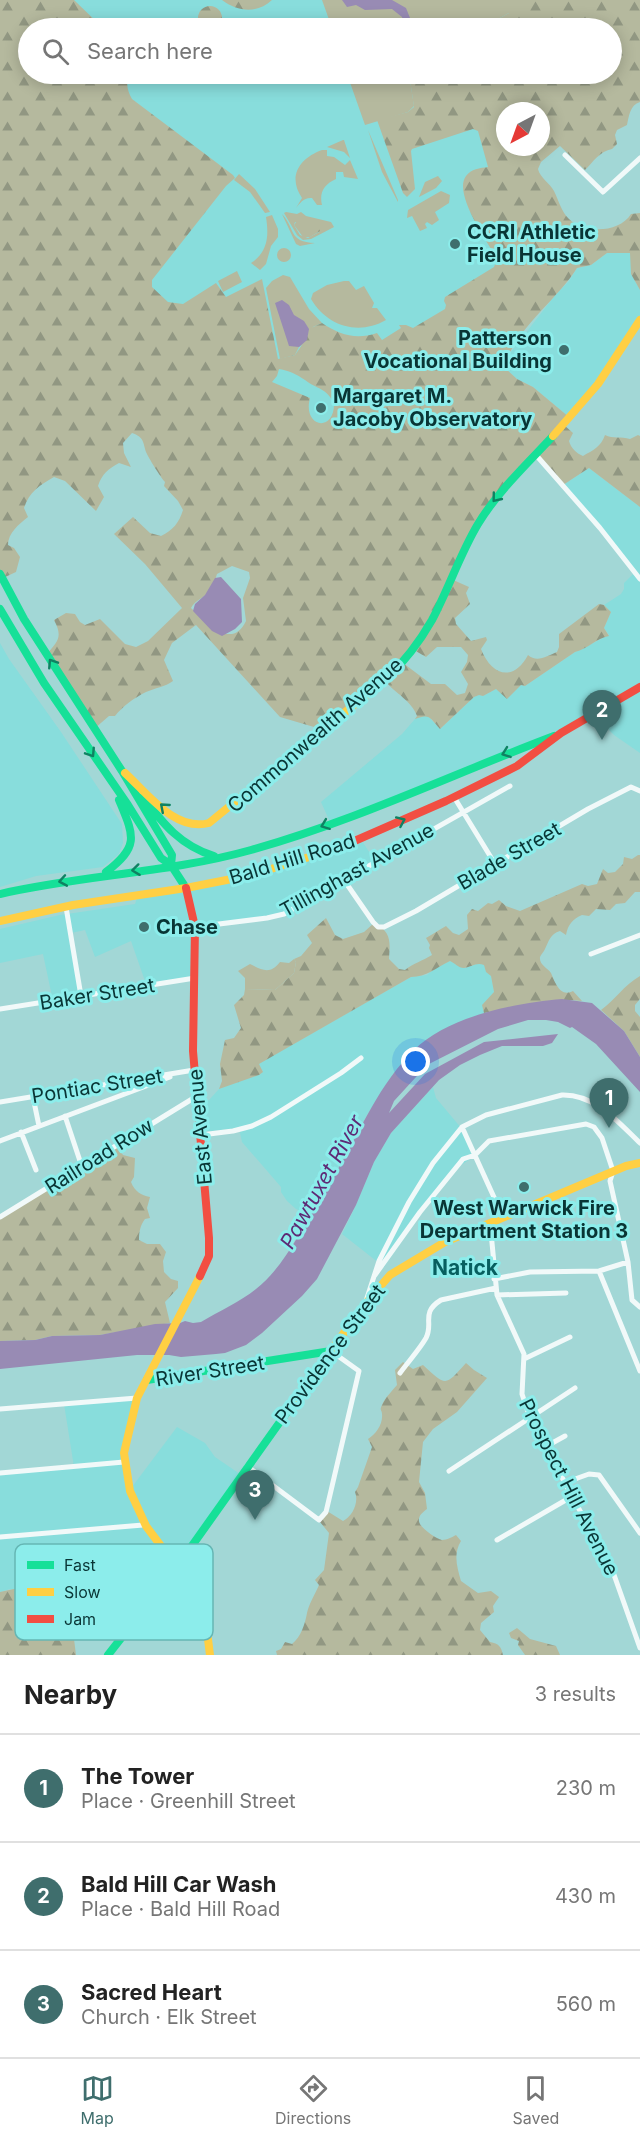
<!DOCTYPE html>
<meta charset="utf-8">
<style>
:root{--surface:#fff;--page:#f6f6f6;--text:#222;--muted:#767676;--line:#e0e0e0;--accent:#3f6e6d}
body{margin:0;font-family:Inter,sans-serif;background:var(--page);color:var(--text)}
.compass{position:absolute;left:496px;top:102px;width:54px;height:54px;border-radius:50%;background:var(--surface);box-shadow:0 3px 15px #0003;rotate:221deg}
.you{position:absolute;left:416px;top:1062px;width:21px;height:21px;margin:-15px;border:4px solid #fff;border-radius:50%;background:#1a73e8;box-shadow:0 0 0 9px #1a73e833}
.badge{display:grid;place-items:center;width:39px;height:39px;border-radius:50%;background:var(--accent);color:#fff;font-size:20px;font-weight:700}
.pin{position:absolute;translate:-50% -50px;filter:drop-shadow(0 2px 3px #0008)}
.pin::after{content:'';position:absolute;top:32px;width:21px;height:18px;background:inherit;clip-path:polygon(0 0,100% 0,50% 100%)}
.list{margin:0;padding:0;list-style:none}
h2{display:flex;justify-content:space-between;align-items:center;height:78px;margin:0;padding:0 24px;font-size:26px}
h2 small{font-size:20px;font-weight:400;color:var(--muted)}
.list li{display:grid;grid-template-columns:39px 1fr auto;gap:18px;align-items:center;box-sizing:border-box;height:108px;padding:0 24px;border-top:2px solid var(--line)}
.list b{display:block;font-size:22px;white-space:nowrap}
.list p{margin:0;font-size:20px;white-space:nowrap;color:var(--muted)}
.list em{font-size:20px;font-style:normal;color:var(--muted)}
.icon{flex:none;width:33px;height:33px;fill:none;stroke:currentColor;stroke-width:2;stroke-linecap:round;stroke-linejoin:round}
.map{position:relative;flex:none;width:640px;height:1655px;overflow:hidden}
.search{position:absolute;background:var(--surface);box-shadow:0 3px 15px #0003;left:18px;right:18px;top:18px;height:66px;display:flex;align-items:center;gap:15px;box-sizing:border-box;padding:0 21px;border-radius:33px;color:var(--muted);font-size:22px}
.sheet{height:402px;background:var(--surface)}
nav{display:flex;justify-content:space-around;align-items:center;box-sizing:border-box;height:84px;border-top:2px solid var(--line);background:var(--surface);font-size:16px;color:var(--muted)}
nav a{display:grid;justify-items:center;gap:3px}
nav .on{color:var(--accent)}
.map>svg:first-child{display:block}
.built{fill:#88dddc}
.green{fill:#b5b99e;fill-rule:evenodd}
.forest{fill:url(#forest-firs);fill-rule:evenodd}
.water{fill:#988bb4}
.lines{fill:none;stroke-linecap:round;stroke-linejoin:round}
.street{stroke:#f1f9f9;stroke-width:5}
.fast{stroke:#16e098;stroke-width:8}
.slow{stroke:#ffcf43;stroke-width:8}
.jam{stroke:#f24e42;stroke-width:8}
.oneway{stroke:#0f8262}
.poi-dot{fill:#3f6e6d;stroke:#8cedeb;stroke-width:2}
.labels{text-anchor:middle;stroke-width:6;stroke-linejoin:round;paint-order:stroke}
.poi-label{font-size:20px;font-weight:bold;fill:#093535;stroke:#8cedeb;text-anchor:start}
.street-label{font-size:20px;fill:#093535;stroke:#8cedeb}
.water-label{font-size:21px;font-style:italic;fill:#5e2a75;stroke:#8cedeb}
.neighbourhood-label{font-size:21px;font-weight:bold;fill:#075f5f;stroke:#8cedeb}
.key{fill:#8cedeb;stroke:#65b6b4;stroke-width:1.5}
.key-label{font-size:16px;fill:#093535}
</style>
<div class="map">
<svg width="640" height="1655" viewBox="0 0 640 1655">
<defs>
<pattern id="forest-firs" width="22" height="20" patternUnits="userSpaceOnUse" patternTransform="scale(1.5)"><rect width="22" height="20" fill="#b5b99e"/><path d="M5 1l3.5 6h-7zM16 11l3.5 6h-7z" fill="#919782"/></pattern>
</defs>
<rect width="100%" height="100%" fill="#a2d7d6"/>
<path class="built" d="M68 0H535L509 28H97Z
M126 74H476L517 271 353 436 283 447 260 312 0 395 149 289 125 94Z
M607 253H631V274L640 290V321L569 417 533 387 517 379 505 368 507 357 556 294 569 281 577 268 591 265Z
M589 468 640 507V753L614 735 594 715 575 725 330 822 321 802 402 734 415 719 423 715 428 716 440 729 474 697 479 695 483 696 496 689 507 698 521 685 525 686 575 652 609 635 604 628 611 612 604 605 621 594 624 589V583L634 573 563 485Z
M0 643 9 659 61 732 122 824 123 843 119 854 103 867 36 876 0 887Z
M362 841 375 861 284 916 195 928 196 976 146 984 131 941 95 957 85 930 71 933 80 996 53 1001 43 954 0 963V929L60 915 135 904 138 895 237 878Z
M450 961 466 968 479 963 484 965 491 976 494 992 483 1005 484 1013 397 1069 367 1115 337 1171 308 1219 305 1213 296 1209 287 1201 281 1192V1187L242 1142 239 1128 202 1132 198 1102 209 1100 219 1089 263 1071 258 1064 411 977 427 975 433 969Z
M433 1087 436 1098 462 1129 473 1153 472 1158 458 1167 431 1198 384 1267 342 1234 356 1205 374 1162 391 1133Z
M137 1396 126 1462 132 1487 177 1427 205 1443 215 1457 240 1474 135 1622 119 1611H111L109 1590 104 1581 80 1591 36 1595 10 1589 0 1592V1473L74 1467 64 1404Z"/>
<path class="green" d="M322 0H509V13L485 26 466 28H332Z
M347 74H407L410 80 414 106 408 112 365 125Z
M368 130 398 200V202L382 172Z
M343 140H344L350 158 344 152 327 147Z
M322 150H327V156L334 157 345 165 350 160 358 179 344 177 343 172H336V179C324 184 319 193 322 205H317L312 198C304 197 300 203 296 208L302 198C287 176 300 158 322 150Z
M239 174 255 189 270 212 265 213 250 192 234 180Z
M438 176 442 181 436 188 419 197 425 182Z
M441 191 450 195 449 203 435 212 439 220 432 225 427 222 425 224 427 228 420 231 412 216 407 218 408 210Z
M286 212 297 214 301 212 306 216 331 222 334 227 311 239 303 240 297 235 284 213ZM295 222 319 232 308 238 300 235 294 225Z
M282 214C296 229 288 242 315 243L300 246 296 244Z
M272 215 278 229V237L271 246 266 264 260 270 251 263C268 252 269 236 266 217Z
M277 255a7 7 0 1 1 14 0a7 7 0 1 1-14 0Z
M237 271 242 282 223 292 218 281Z
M283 275 290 277 309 309 322 323 313 327 307 340 299 347 295 355 280 359 266 288 272 281Z
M344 281H349L356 290 364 286 374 303 372 308H377L386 320C358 336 327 326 311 299L313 293 327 285Z
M294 959 296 962 294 973 275 990 245 989V978L238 971 250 964C262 970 270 975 280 962L289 963Z"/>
<path class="forest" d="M0 0H74L103 28H28V74H131C125 82 127 90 132 99L233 175 235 178 226 186 152 280V287L168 302 183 304 216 283 226 297 262 279 278 359 295 355C302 345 305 341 309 329L322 323C340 335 356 340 377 333L382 340 401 328 399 325H406L413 328 445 309 446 305 444 301 445 297 494 267 496 262V257C486 240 453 193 466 176 471 169 480 168 488 167L478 131 473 129 412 149 411 151 415 189 407 197 403 193 377 120 408 112 414 107 410 80 407 74H612V28H466L485 26 509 13V0H640V102C630 105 629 116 627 125L617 130 615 135 617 144 612 149C600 151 593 162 585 170L560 146 541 162 538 169C540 178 550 183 554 191 559 201 561 211 569 219 585 234 619 233 631 214L640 213V290L631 274 630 253H607L591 265 577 268C559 298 510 334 505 368L517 379 533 387 569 417 564 425 573 433 569 441C571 448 576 453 583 456 593 450 601 447 605 435 613 439 621 436 630 439L638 435 640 436V507L589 468 563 485 537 456 500 492 451 579 469 587 466 593 470 604 455 618 456 624 471 641 486 637 487 640 481 649C491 675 513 683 528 655 537 663 547 656 557 652L559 647V634L599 604 604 605 611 612 604 628 609 636C596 638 588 649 575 652L525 686 521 685 507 699 496 689 483 696 479 695 474 697 440 729C430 718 430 713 415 719L417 716C412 701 395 693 385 681L322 732 314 727 280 717 196 625 172 643 164 660 173 681C165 687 155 688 146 692 134 698 123 706 115 716H109L94 729 47 654C58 641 63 637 54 620L66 613 75 614 80 622 85 625 100 619 125 644 136 647 148 641 182 608 145 564 114 534 133 517 150 533 161 536C173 530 179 523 183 510L178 501 164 486 165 482C161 478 148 457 146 452 143 442 144 437 132 433L123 443 124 453 131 467 119 463C108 469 102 474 98 486L104 497 96 511 65 481 54 477C40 485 29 492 24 508L28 517C19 524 8 533 8 545L14 548 20 557 16 572 3 578 0 572ZM505 111H541V147H505ZM279 369C290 371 296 374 305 380 318 390 325 387 334 403 335 433 302 428 310 398L272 382 277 376ZM232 566 249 572 250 578 243 598 246 621C232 651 205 622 191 608 195 601 201 599 207 594 212 588 215 581 217 574ZM437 647H461L468 655 467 662 461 672 468 684 465 693 457 695 445 684H431L403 663 414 650 426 657Z
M222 0H272C257 14 238 12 222 0Z
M198 18a12 12 0 1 1 24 0a12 12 0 1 1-24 0Z
M297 221 317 225 320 231 310 237H303L294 225Z
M638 855H640V892H635L625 903 616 904 610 910 596 909 589 916 582 915C573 919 568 924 566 935L560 931C550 934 549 941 545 949 544 952 541 954 540 957 539 965 548 968 551 973 555 982 560 998 573 991L582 1001C548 997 517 1007 484 1013L482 1005 494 992 491 976 486 972 484 965C476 962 472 967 464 968 458 968 455 963 450 961 435 968 427 977 411 977L259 1064 263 1072 259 1075 219 1089 222 1081 220 1064 225 1040 234 1038 241 1028 234 1005 244 995 245 989 275 990 294 973 296 962 294 959 301 956 312 943 307 935 326 918 335 935 343 939 364 932 374 923C392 932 390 942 389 959L399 969 405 970C414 963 422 961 432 955L429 948 430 945 426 938C433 934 439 930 446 926L453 933 459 935 468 929 467 915 472 909 478 911 488 903 492 904 499 900 506 906 520 911 582 884 588 886 597 884 603 869 608 873 615 872 623 864 624 857 632 859Z
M640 976V999L635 1005V1011L640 1017V1057L624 1031 601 1010C615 1000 624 985 640 976Z
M116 1145 123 1155 135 1158 134 1177 131 1182C135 1192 141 1195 150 1197L147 1208 150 1218 145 1219C140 1226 139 1232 139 1240L147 1244H160L166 1252 163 1261 164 1272 171 1279 178 1281V1288L165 1302 170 1323 100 1335 52 1336 35 1340 0 1341V1217Z
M403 1362 413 1369 423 1365C447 1387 445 1386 466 1363L474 1370 487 1378 457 1412 433 1429 423 1442 419 1482 425 1493 427 1509C423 1512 418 1516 419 1521 419 1527 436 1539 442 1540 447 1540 452 1537 456 1535L461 1541C453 1554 457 1567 461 1581L478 1593 491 1591 499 1597 493 1606 494 1612 481 1623 480 1630 490 1642C499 1644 501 1646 503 1655H277L276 1651 281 1649 285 1642 292 1644C301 1637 305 1624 307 1613 309 1604 315 1594 319 1585L315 1580 324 1570 329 1533 320 1522 327 1511 343 1521C353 1516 359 1502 355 1492L358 1487 372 1447 368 1439C376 1434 383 1424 382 1414 382 1409 379 1411 382 1405 384 1399 392 1391 397 1385L395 1370Z
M105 1581 109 1590V1609L111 1611H119L135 1622 130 1627C122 1624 119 1619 112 1615L102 1618 99 1628 94 1630 91 1636 81 1629 73 1631 76 1655H0V1592L23 1587 36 1595 80 1591Z
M517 1628 530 1639 556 1646 560 1655H525L518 1645 519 1641 511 1638 509 1633Z"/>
<path class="water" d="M342 0H392L406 8 414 28H405L402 17 392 9 365 10 356 5 347 7Z
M282 300 289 305 294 315 304 321 309 329 307 340 299 347 289 346 275 303Z
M221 577 241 599 242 622 235 629 222 636 212 631 193 611 195 604 205 595 215 578Z
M562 999 592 1003 624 1031 640 1057V1092L596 1044 572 1027 570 1028 558 1022 546 1020H528L498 1029 427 1065 394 1101 389 1113 425 1074 484 1042 558 1034 552 1043 543 1046H502L480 1055 460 1065 439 1080 391 1133 374 1162 356 1205 317 1279 302 1296 262 1333 246 1345 225 1353 216 1354 181 1357 169 1355H137L0 1369V1341L35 1340 52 1336 100 1335 155 1324 180 1323 185 1321 193 1323 201 1322C219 1311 240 1302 256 1289 283 1268 302 1229 319 1200 325 1189 332 1180 338 1169 361 1129 380 1083 414 1050 448 1016 516 1003 562 999Z"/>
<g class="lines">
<path class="street" d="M565 155 603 192 640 158
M536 455 600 528 640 579
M454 797 495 864
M344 880 373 922 378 927H384L416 911 588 809 631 787 640 791
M66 907 81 996
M195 927 267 918 284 914 510 786
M591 954 640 935
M0 1009 195 978
M33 1097 39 1126
M0 1102 194 1070
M65 1116 82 1167
M462 1127 503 1217
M21 1132 36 1170
M201 1135 233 1131 252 1126 271 1117 341 1073 361 1058
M0 1141 170 1077
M0 1217 197 1096
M490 1222 497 1295 524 1354 522 1394 530 1418 613 1572 640 1648
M599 1271 640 1371
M375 1275 420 1212 463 1159 475 1155 489 1141 586 1124 594 1127 602 1138 613 1171 610 1181 628 1262 632 1300 640 1307
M494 1279 530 1272 599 1271 628 1262
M497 1295 566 1293
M366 1301 379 1261 409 1202 433 1163 462 1127 486 1115 562 1095C595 1094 618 1122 640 1143
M524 1359 570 1337
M400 1373C408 1362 419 1350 426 1338 434 1323 420 1313 441 1300L496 1288
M0 1409 137 1398
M545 1447 565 1436
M247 1466 319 1520 326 1512 359 1371 331 1351
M449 1471 575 1388
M0 1473 124 1462
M564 1483 589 1474 599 1475 640 1533
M0 1537 143 1525
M497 1540 571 1497"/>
<path class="fast" d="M0 574 24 619 122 771 172 855 171 865
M0 609 44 683 128 805 161 858 171 865 186 888
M387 678C405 661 420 641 432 620 449 588 460 554 478 524 498 491 527 464 553 436
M143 797C163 824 181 846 214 856
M106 872C140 846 134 836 119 800
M0 894C83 875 169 873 251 850 355 821 453 774 554 736
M147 1380 331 1351
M108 1655 179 1564 292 1405"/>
<path class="slow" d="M553 436 598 384 640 320
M125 773C148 794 175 832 209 823L387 678
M0 921 73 905 186 888 252 875 325 852
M200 1276 137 1398 124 1453 130 1491 146 1526 161 1546 191 1575 202 1592 210 1655
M292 1405 361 1309 390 1275 445 1242 626 1166 640 1163"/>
<path class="jam" d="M325 852 343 846 446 801 517 766 561 733 640 687
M186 888 195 927 193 1051 209 1238V1256L200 1276"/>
</g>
<defs><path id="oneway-chevron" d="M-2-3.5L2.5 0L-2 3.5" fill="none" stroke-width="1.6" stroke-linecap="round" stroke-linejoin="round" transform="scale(1.5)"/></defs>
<g class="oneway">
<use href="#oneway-chevron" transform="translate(496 498) rotate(129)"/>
<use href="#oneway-chevron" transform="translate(52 663) rotate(-123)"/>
<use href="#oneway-chevron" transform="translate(91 753) rotate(57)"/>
<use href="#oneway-chevron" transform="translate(506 753) rotate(160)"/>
<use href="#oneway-chevron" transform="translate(164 807) rotate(-139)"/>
<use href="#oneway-chevron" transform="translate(401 821) rotate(-24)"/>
<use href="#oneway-chevron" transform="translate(325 825) rotate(159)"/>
<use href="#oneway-chevron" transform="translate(136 870) rotate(173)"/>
<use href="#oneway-chevron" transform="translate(63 881) rotate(170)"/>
</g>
<g class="poi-dot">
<circle cx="455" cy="244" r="6"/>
<circle cx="564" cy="350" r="6"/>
<circle cx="321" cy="408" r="6"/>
<circle cx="144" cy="927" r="6"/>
<circle cx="524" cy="1187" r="6"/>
</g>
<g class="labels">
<g class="poi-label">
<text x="467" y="239">CCRI Athletic<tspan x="467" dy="23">Field House</tspan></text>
<text x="552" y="345" text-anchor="end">Patterson<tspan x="552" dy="23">Vocational Building</tspan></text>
<text x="333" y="403">Margaret M.<tspan x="333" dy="23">Jacoby Observatory</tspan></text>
<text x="156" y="934">Chase</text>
<text x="524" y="1215" text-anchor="middle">West Warwick Fire<tspan x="524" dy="23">Department Station 3</tspan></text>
</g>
<g class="street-label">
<text transform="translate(315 735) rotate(-41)" y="7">Commonwealth Avenue</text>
<text transform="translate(509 856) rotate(-30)" y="7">Blade Street</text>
<text transform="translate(292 859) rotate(-17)" y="7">Bald Hill Road</text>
<text transform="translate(357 870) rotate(-29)" y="7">Tillinghast Avenue</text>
<text transform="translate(97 994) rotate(-9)" y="7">Baker Street</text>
<text transform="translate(97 1086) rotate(-9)" y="7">Pontiac Street</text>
<text transform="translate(200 1127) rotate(-95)" y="7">East Avenue</text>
<text transform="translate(99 1156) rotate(-32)" y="7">Railroad Row</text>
<text transform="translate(330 1354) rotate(-53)" y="7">Providence Street</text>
<text transform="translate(210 1371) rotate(-9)" y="7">River Street</text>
<text transform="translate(569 1487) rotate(63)" y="7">Prospect Hill Avenue</text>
</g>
<g class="water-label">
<text transform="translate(322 1182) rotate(-61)" y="7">Pawtuxet River</text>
</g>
<g class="neighbourhood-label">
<text x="465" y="1275">Natick</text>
</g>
</g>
<rect x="15" y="1544" width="198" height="96" rx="9" class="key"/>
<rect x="27" y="1561" width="27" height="8" fill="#16e098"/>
<rect x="27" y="1588" width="27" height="8" fill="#ffcf43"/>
<rect x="27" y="1615" width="27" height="8" fill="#f24e42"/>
<g class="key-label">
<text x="64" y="1571">Fast</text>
<text x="64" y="1598">Slow</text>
<text x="64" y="1625">Jam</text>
</g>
</svg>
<svg class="compass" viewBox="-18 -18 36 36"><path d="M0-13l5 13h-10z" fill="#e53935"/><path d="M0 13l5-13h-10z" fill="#767676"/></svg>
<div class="you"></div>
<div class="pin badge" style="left:609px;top:1128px">1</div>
<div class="pin badge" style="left:602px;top:740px">2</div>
<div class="pin badge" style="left:255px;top:1520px">3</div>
<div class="search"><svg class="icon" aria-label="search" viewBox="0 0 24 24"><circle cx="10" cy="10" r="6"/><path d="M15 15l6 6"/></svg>Search here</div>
</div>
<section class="sheet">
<h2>Nearby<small>3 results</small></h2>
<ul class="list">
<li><span class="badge">1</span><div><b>The Tower</b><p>Place · Greenhill Street</p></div><em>230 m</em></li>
<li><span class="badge">2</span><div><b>Bald Hill Car Wash</b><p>Place · Bald Hill Road</p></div><em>430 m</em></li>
<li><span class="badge">3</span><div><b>Sacred Heart</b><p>Church · Elk Street</p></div><em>560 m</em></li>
</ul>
</section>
<nav>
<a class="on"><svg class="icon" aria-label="map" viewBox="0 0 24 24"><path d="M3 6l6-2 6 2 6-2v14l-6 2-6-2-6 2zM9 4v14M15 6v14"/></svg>Map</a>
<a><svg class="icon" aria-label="directions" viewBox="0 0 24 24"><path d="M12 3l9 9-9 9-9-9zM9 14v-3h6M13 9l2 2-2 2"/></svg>Directions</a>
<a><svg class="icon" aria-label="saved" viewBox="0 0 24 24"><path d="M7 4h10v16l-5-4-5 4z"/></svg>Saved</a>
</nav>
